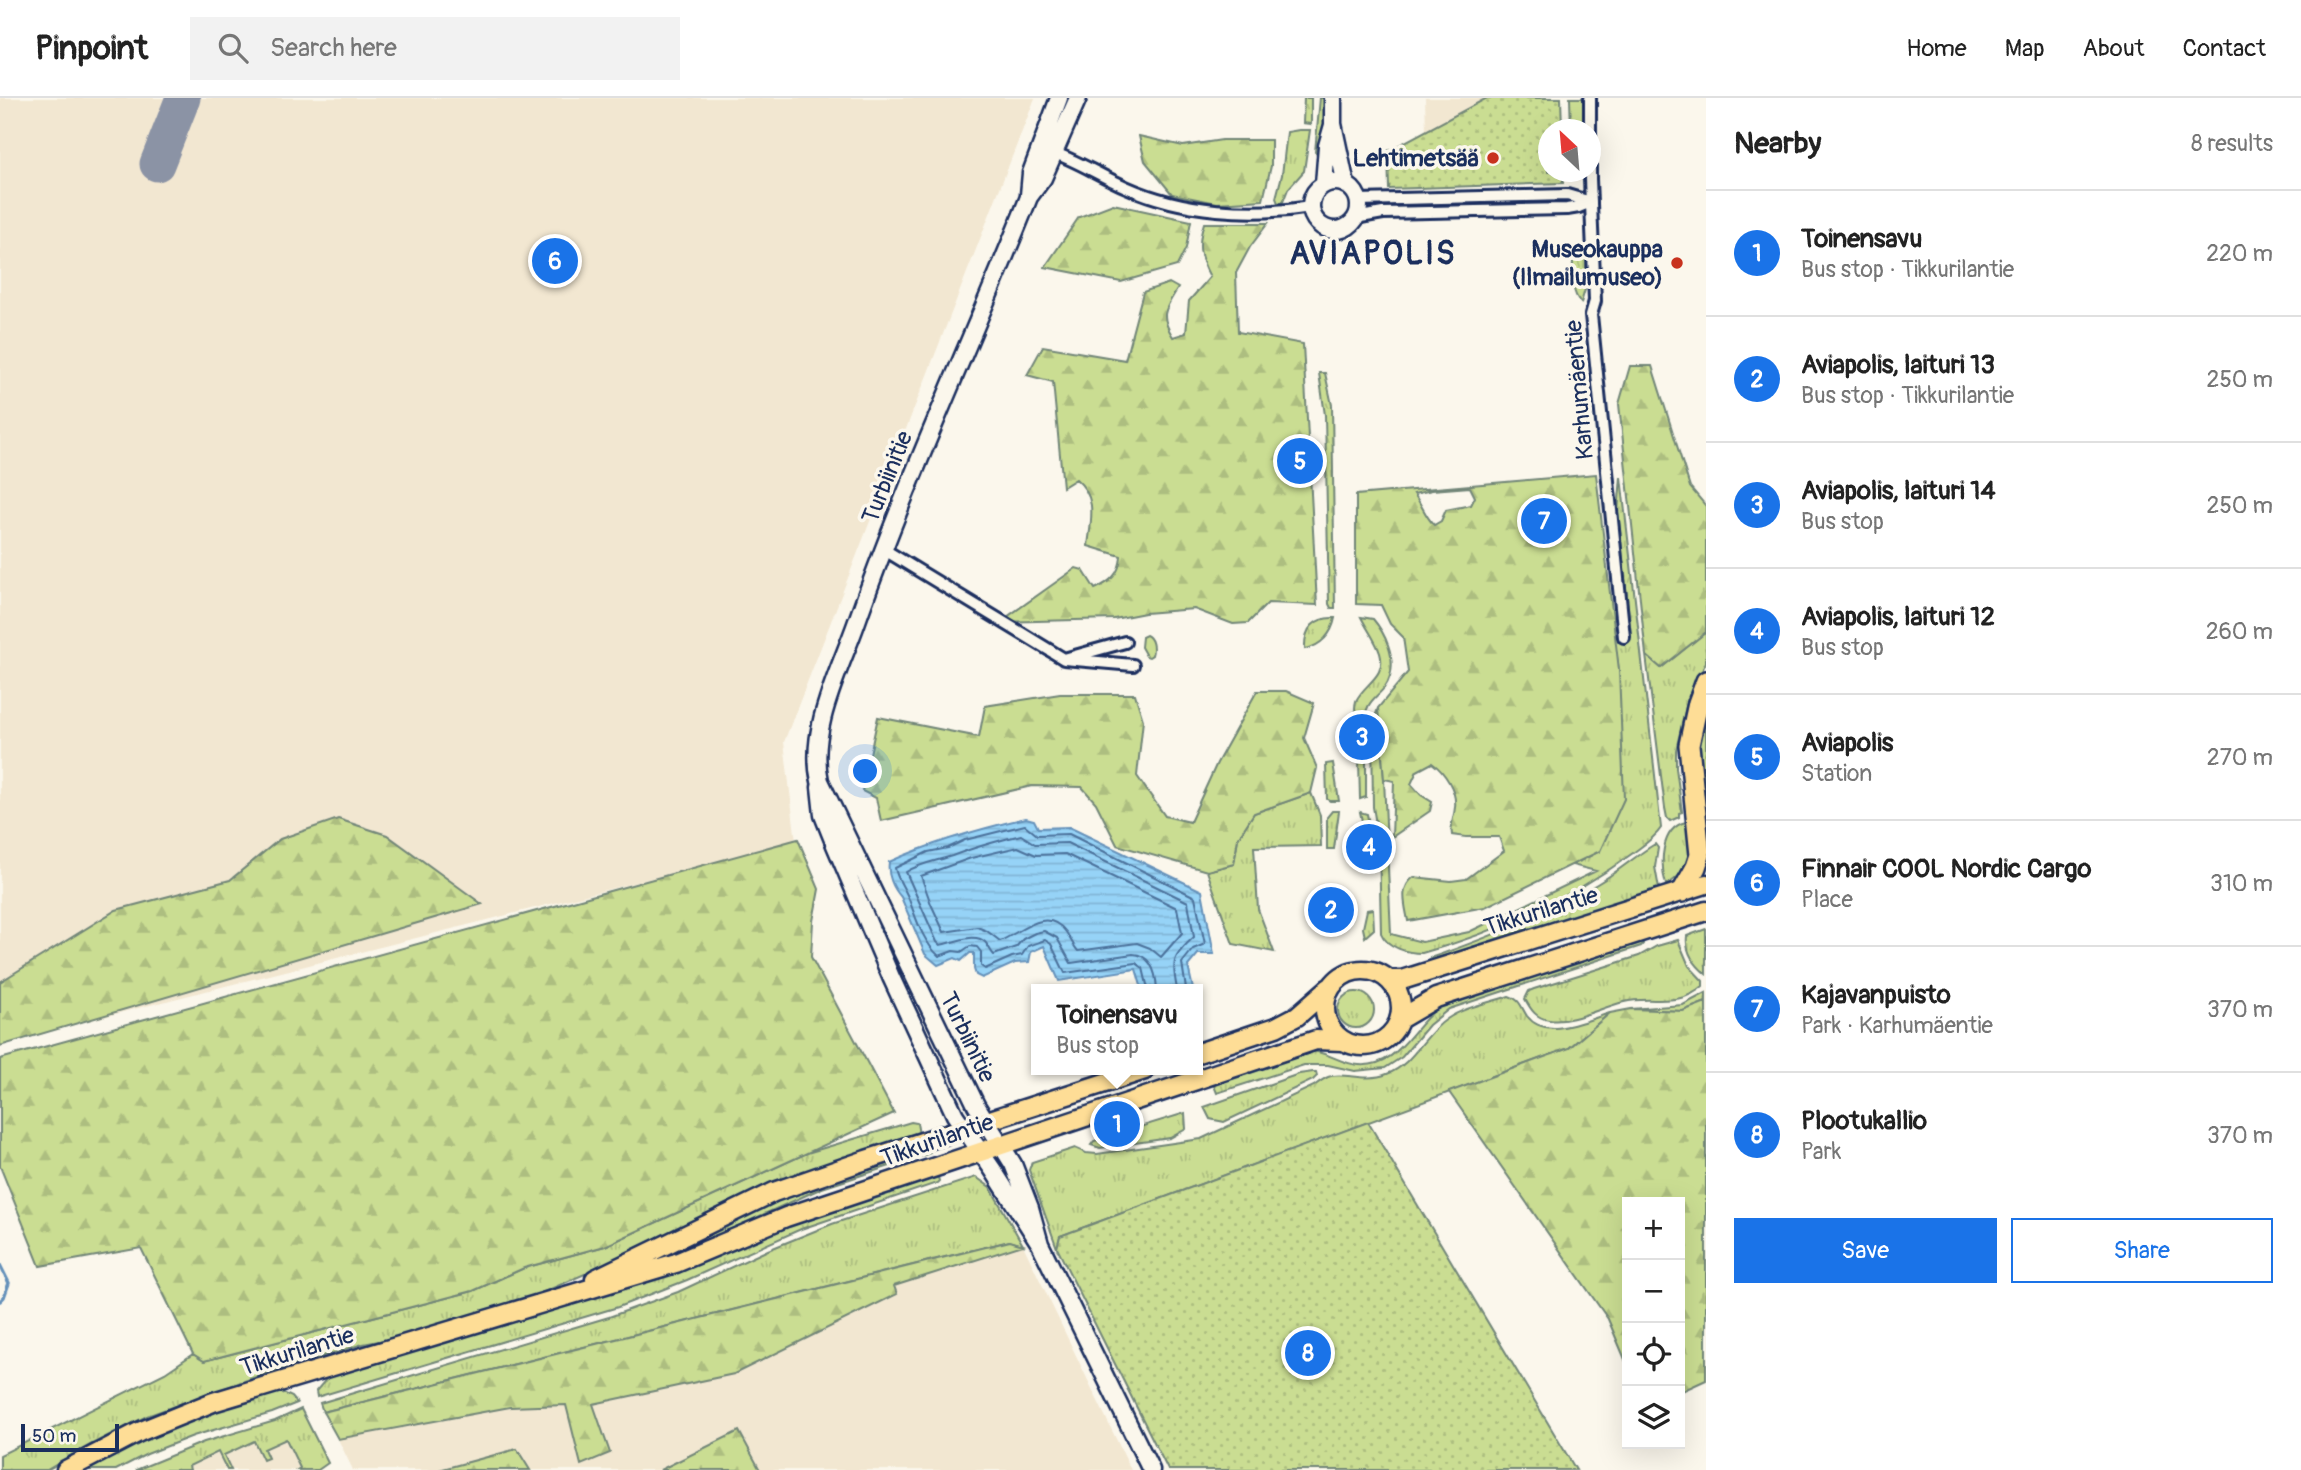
<!DOCTYPE html>
<meta charset="utf-8">
<style>
:root{--surface:#fff;--page:#f2f2f2;--text:#222;--muted:#767676;--line:#e0e0e0;--accent:#1a73e8}
body{margin:0;font-family:Pangolin,sans-serif;background:var(--page);color:var(--text)}
.controls{position:absolute;right:21px;bottom:21px;display:grid;overflow:hidden;border-radius:0px;box-shadow:0 7px 28px #0002}
.controls button{width:63px;height:63px;display:grid;place-items:center;padding:0;border:0;border-bottom:2px solid var(--line);background:var(--surface);color:var(--text);font:35px sans-serif}
.compass{position:absolute;left:1538px;top:21px;width:63px;height:63px;border-radius:50%;background:var(--surface);box-shadow:0 7px 28px #0002;rotate:334deg}
.scale{position:absolute;left:21px;bottom:18px;width:98px;box-sizing:border-box;padding-left:7px;border:4px solid #1b2f5e;border-top:0;font-size:19px;line-height:24px;white-space:nowrap;color:#1b2f5e;-webkit-text-stroke:5px #fbf7ec;paint-order:stroke}
.you{position:absolute;left:866px;top:674px;width:24px;height:24px;margin:-18px;border:5px solid #fff;border-radius:50%;background:#1a73e8;box-shadow:0 0 0 10px #1a73e833}
.badge{display:grid;place-items:center;width:46px;height:46px;border-radius:50%;background:var(--accent);color:#fff;font-size:23px;font-weight:700}
.pin{position:absolute;translate:-50% -50%;border:4px solid #fff;box-shadow:0 2px 7px #0006}
.popup{position:absolute;left:1031px;top:886px;width:172px;height:91px;box-sizing:border-box;display:grid;place-content:center;border-radius:0px;background:var(--surface);filter:drop-shadow(0 2px 5px #0005);font-size:23px;white-space:nowrap;color:var(--muted)}
.popup b{font-size:26px;color:var(--text)}
.popup::after{content:'';position:absolute;left:50%;top:100%;margin-left:-14px;border:14px solid transparent;border-top-color:var(--surface)}
.list{margin:0;padding:0;list-style:none}
h2{display:flex;justify-content:space-between;align-items:center;height:91px;margin:0;padding:0 28px;font-size:30px}
h2 small{font-size:23px;font-weight:400;color:var(--muted)}
.list li{display:grid;grid-template-columns:46px 1fr auto;gap:21px;align-items:center;box-sizing:border-box;height:126px;padding:0 28px;border-top:2px solid var(--line)}
.list b{display:block;font-size:26px;white-space:nowrap}
.list p{margin:0;font-size:23px;white-space:nowrap;color:var(--muted)}
.list em{font-size:23px;font-style:normal;color:var(--muted)}
.actions{display:flex;gap:14px;padding:21px 28px}
.actions a{flex:1;padding:16px 0;border:2px solid var(--accent);border-radius:0px;text-align:center;font-size:24px;color:var(--accent)}
.actions .main{background:var(--accent);color:#fff}
.icon{flex:none;width:38px;height:38px;fill:none;stroke:currentColor;stroke-width:2;stroke-linecap:round;stroke-linejoin:round}
.map{position:relative;flex:none;width:1706px;height:1372px;overflow:hidden}
header{display:flex;align-items:center;gap:42px;box-sizing:border-box;height:98px;padding:0 35px;background:var(--surface);border-bottom:2px solid var(--line)}
header strong{font-size:33px}
nav{display:flex;gap:38px;margin-inline-start:auto;font-size:24px}
.search{width:490px;height:63px;background:var(--page);display:flex;align-items:center;gap:18px;box-sizing:border-box;padding:0 24px;border-radius:0px;color:var(--muted);font-size:26px}
main{display:flex}
aside{flex:1;background:var(--surface)}
.map>svg:first-child{display:block}
.built{fill:#f2e7d1}
.grass{fill:url(#grass-tufts);stroke:#728678;stroke-width:2}
.forest{fill:url(#forest-firs);stroke:#728678;stroke-width:2;fill-rule:evenodd}
.park{fill:url(#park-dots);stroke:#728678;stroke-width:2}
.water{fill:url(#water-rules);stroke:#6591ba;stroke-width:2}
.lines{fill:none;stroke-linecap:round;stroke-linejoin:round}
.shore{stroke:#4c719b;stroke-width:2}
.stream{stroke:#6591ba;stroke-width:3.5}
.taxiway{stroke:#8b93a5;stroke-width:35}
.street-casing{stroke:#1b2f5e;stroke-width:16}
.secondary-casing{stroke:#1b2f5e;stroke-width:21}
.primary-casing{stroke:#1b2f5e;stroke-width:23}
.highway-casing{stroke:#1b2f5e;stroke-width:24}
.street{stroke:#fbf7ec;stroke-width:10}
.secondary{stroke:#fbf7ec;stroke-width:16}
.primary{stroke:#fedd96;stroke-width:18}
.highway{stroke:#fedd96;stroke-width:19}
.poi-dot{fill:#c8321e;stroke:#fbf7ec;stroke-width:2.5}
.labels{text-anchor:middle;stroke-width:7;stroke-linejoin:round;paint-order:stroke}
.poi-label{font-size:24px;font-weight:bold;fill:#1b2f5e;stroke:#fbf7ec;text-anchor:end}
.street-label{font-size:24px;fill:#1b2f5e;stroke:#fbf7ec}
.district-label{font-size:32px;font-weight:bold;letter-spacing:2px;fill:#1b2f5e;stroke:#fbf7ec}
</style>
<header>
<strong>Pinpoint</strong>
<div class="search"><svg class="icon" aria-label="search" viewBox="0 0 24 24"><circle cx="10" cy="10" r="6"/><path d="M15 15l6 6"/></svg>Search here</div>
<nav><a>Home</a><a>Map</a><a>About</a><a>Contact</a></nav>
</header>
<main>
<div class="map">
<svg width="1706" height="1372" viewBox="0 0 1706 1372">
<defs>
<pattern id="grass-tufts" width="24" height="20" patternUnits="userSpaceOnUse" patternTransform="scale(1.75)"><rect width="24" height="20" fill="#cadd92"/><path d="M3 7l-1-3M5 7V3M7 7l1-3M15 17l-1-3M17 17v-4M19 17l1-3" fill="none" stroke="#adbe80"/></pattern>
<pattern id="forest-firs" width="22" height="20" patternUnits="userSpaceOnUse" patternTransform="scale(1.75)"><rect width="22" height="20" fill="#cadd92"/><path d="M5 1l3.5 6h-7zM16 11l3.5 6h-7z" fill="#adbe80"/></pattern>
<pattern id="park-dots" width="8" height="8" patternUnits="userSpaceOnUse" patternTransform="scale(1.75)"><rect width="8" height="8" fill="#cadd92"/><path d="M2 2h.1M6 6h.1" fill="none" stroke="#adbe80" stroke-width="1.8" stroke-linecap="round"/></pattern>
<pattern id="water-rules" width="6" height="5" patternUnits="userSpaceOnUse" patternTransform="scale(1.75)"><rect width="6" height="5" fill="#96d3f7"/><path d="M0 2.5h6" fill="none" stroke="#81b5d6"/></pattern>
</defs>
<rect width="100%" height="100%" fill="#fbf7ec"/>
<filter id="ink" filterUnits="userSpaceOnUse"><feTurbulence type="fractalNoise" baseFrequency=".0143" numOctaves="2"/><feDisplacementMap in="SourceGraphic" scale="14" xChannelSelector="R" yChannelSelector="G"/><feConvolveMatrix kernelMatrix="1 2 1 2 8 2 1 2 1" color-interpolation-filters="sRGB"/></filter>
<g filter="url(#ink)">
<path class="built" d="M0 0H1035L784 644 796 744 0 945Z
M1425 0H1487L1426 33Z
M1023 1147 1131 1372H353L338 1341 510 1309 566 1307 581 1367 592 1306 734 1276 897 1195 893 1188Z
M274 1328 315 1360 320 1372H151Z"/>
<path class="grass" d="M1304 0H1311V26L1303 25Z
M1320 0H1327L1321 57 1315 54Z
M1570 0H1583L1584 31H1571Z
M1299 32H1310L1304 73 1288 91 1283 104 1278 105 1276 100 1282 77 1287 34Z
M1586 160V188L1581 205C1570 193 1573 176 1573 161Z
M1319 275H1325L1332 307 1335 510H1331L1329 506 1325 317Z
M1621 379 1661 730C1654 741 1642 748 1633 755 1572 800 1495 835 1422 855 1408 855 1387 850 1381 835L1379 743 1373 709 1372 628 1378 610 1384 681 1391 836 1422 844 1469 834 1596 773 1572 767 1600 753 1619 572 1614 538 1631 537 1618 414Z
M1361 519 1373 521C1385 535 1396 559 1390 578 1383 602 1364 595 1364 631H1358C1357 623 1353 612 1356 603 1364 585 1387 579 1380 555 1376 543 1367 531 1361 519Z
M1335 520C1332 536 1321 548 1305 551 1304 530 1315 519 1335 520Z
M1706 534V564L1686 608 1676 652V670L1682 714 1679 715V719L1670 723 1667 720 1665 710 1646 557 1661 570Z
M1146 537C1153 540 1154 550 1152 557L1149 559 1146 558 1141 549 1142 539Z
M1706 597V708L1705 709C1698 667 1695 639 1706 597Z
M1359 662H1366V699L1360 701Z
M1333 665 1339 703H1330L1327 701 1326 666Z
M1311 695 1320 717 1321 748 1254 749 1258 811 1274 854 1233 846 1207 773 1234 766 1238 740 1254 715Z
M1332 713H1339L1334 751H1327V719Z
M1360 714 1367 716 1372 741H1366Z
M1686 724C1693 753 1694 771 1666 787 1660 767 1660 730 1686 724Z
M1655 746 1658 750 1655 769 1659 791 1432 866 1430 860C1490 839 1543 818 1597 786 1618 774 1635 758 1655 746Z
M1373 811 1374 831 1365 839 1363 830 1367 812Z
M1706 831V876C1694 866 1685 854 1687 838Z
M1642 842 1643 846 1641 848 1449 911 1429 927 1402 959 1385 970 1355 973 1328 967H1304L1217 995 1213 985 1311 953C1328 954 1341 966 1359 967 1400 970 1412 926 1441 908Z
M1678 842 1689 868 1703 883V888C1677 911 1653 897 1624 904 1602 909 1570 926 1549 922 1536 920 1531 912 1525 901L1529 893 1534 891 1639 858 1657 848Z
M1338 912a18 18 0 1 1 36 0a18 18 0 1 1-36 0Z
M1706 895V904L1683 913 1631 911 1683 907Z
M1509 898C1520 901 1521 909 1527 918 1546 943 1586 922 1610 915L1569 950 1063 1137 1060 1138 1057 1150 1029 1072 1032 1064 1075 1050 1086 1055 1097 1056 1201 1041 1314 988C1318 985 1323 981 1328 979 1342 973 1365 985 1387 976 1414 966 1424 936 1447 921 1464 909 1489 905 1509 898Z
M1313 974H1316L1317 978 1313 982 1224 1024 1210 1021 1204 1009 1299 976Z
M1185 1015 1186 1031 1170 1040 1100 1050 1091 1047 1094 1043Z
M911 1024 917 1025 919 1036 745 1098 706 1116 644 1150 537 1197 417 1236 363 1246 264 1276 147 1318 92 1346 47 1372H0V1357L165 1275 193 1256 204 1263 473 1193 524 1170 605 1148 807 1055Z
M929 1050 930 1055 822 1090 667 1160 665 1154 777 1102Z
M937 1075 939 1083 937 1085 801 1131 687 1182 618 1209 317 1299 316 1293 328 1279 660 1180 794 1123Z
M976 1079 990 1089 1023 1147 1009 1143 323 1314 320 1305 609 1219 678 1194 768 1152 832 1126Z
M279 1293 292 1299 297 1305 272 1315 193 1338 147 1356 116 1372H86L149 1338 208 1315Z
M301 1311 328 1365 318 1372H297L300 1370 286 1341 264 1351 268 1360 263 1362 254 1343 224 1357 231 1372H227L218 1354 189 1368 190 1372H136L204 1344 275 1323Z"/>
<path class="forest" d="M1139 38 1183 48 1222 42H1271V68L1263 102 1217 105 1172 96 1145 63Z
M1113 106 1191 123 1186 150 1177 168 1121 184 1045 169 1079 119Z
M1204 125H1268L1250 149 1236 175 1238 234 1303 246 1317 507 1268 505 1248 525 1233 526 1194 511 1145 515 1114 521 1000 524 1076 470 1083 472 1095 491C1111 484 1120 475 1121 458L1088 448C1091 421 1098 400 1076 381L1063 389 1053 284 1027 277 1043 248 1125 262 1143 194 1169 185 1178 190C1165 211 1159 217 1173 239L1186 235 1189 203 1210 179C1199 158 1197 147 1204 125Z
M1630 268H1652L1690 389 1706 408V534L1661 570 1646 557 1619 306Z
M1596 376 1619 572 1624 701 1600 753 1485 809 1408 823C1405 806 1399 790 1414 779L1451 783 1466 781 1504 753 1499 739H1466L1452 737C1450 724 1454 721 1455 709 1457 693 1445 674 1432 665L1417 673 1411 686 1421 697 1432 704 1430 713 1392 739 1394 683 1384 681 1378 610 1408 574 1403 539 1390 526 1381 507 1356 506V397ZM1470 389 1475 399 1471 407 1446 412 1441 423 1434 427C1425 418 1422 407 1414 396L1432 392Z
M1257 593H1286L1314 605 1304 640 1317 670 1311 695 1254 715 1238 740 1234 766 1207 773 1117 747 1096 705 1082 689 1032 688 881 723 876 700 862 693 878 619 979 639 985 608 1060 596H1135L1143 622 1137 678 1165 718 1190 724 1217 665Z
M338 721 387 737 482 806 0 948V884L116 812 230 782 280 741Z
M798 741 819 791 813 823 811 859 894 1015 605 1148 524 1170 473 1193 204 1263 193 1256 141 1150 40 1168 0 1068V961Z
M1706 904V1282L1680 1294V1104H1627V1266L1608 1221 1449 994 1569 950 1610 915 1631 911 1683 913Z
M1010 1143 1023 1147 894 1188 897 1196 734 1276 593 1306 610 1355 581 1367 566 1307 510 1309 338 1341 323 1314Z
M739 1333 760 1372H660Z
M517 1351 530 1372H439Z"/>
<path class="park" d="M1487 0H1561L1562 31 1548 32V74H1563V85L1389 91 1388 53Z
M1368 1024 1576 1372H1168L1057 1150 1060 1138Z"/>
<path class="water" d="M1026 720 1034 722 1038 730 1069 729 1202 793 1214 856H1198L1188 868 1193 891H1142L1136 871 1059 883 1044 848 1031 854 1029 864 1015 865 982 880 976 877 974 871V855H970L961 863 955 860 938 867 925 856 901 799C893 790 887 777 889 764 933 744 979 731 1026 720Z"/>
<g class="lines">
<path class="shore" d="M1018 749 1036 757 1065 756 1177 810 1182 835 1161 859 1150 850 1137 845 1078 853C1073 847 1070 840 1066 834 1046 807 1020 835 1000 843L987 833 977 829 944 834 931 806 921 778 971 760Z
M1148 891 1143 870 1136 865 1065 875 1051 846 1045 842 1028 848 1022 857 1012 859 985 871 981 868V854L977 849 970 848 961 854 953 853 939 858C922 843 916 819 908 799 904 789 897 781 895 770L928 754 948 750 965 742 1025 727 1037 737 1069 736 1195 799 1205 846 1193 851 1182 865 1186 891
M1157 891C1156 875 1151 857 1133 856L1071 865 1057 840 1044 833 1035 835 1023 841 1016 849 994 857C990 853 989 848 985 844 974 834 953 845 940 847L937 844 906 774C921 765 937 763 952 758 975 749 997 743 1021 737L1035 746 1067 745 1188 804 1194 839C1173 858 1171 863 1177 891"/>
<path class="stream" d="M0 1167 9 1185 4 1199 0 1203"/>
<path class="taxiway" d="M157 66 183 0"/>
<g class="street-casing">
<path id="street" d="M1590 0V81L1595 203 1591 217 1624 539
M1049 53C1077 62 1100 78 1126 89 1182 114 1251 119 1311 109
M1358 102 1567 97 1591 104
M1355 120 1383 115 1567 111 1579 109 1591 104
M883 451 1064 561
M1125 544 1064 561 1133 567"/>
</g>
<g class="secondary-casing">
<path id="secondary" d="M1333 0V26L1346 87
M1311 108a24 24 0 1 1 48 0a24 24 0 1 1-48 0Z
M1324 86 1327 48 1333 27
M1029 97 1031 75 1059 0
M820 689 823 717 835 747 891 879 955 1017 993 1072 1040 1146 1151 1372
M1040 1146 1030 1110 1013 1066 976 1007 820 683C808 632 839 574 856 526 907 381 972 242 1029 99L1043 80 1078 0"/>
</g>
<g class="primary-casing">
<path id="primary" d="M1325 910a38 38 0 1 1 76 0a38 38 0 1 1-76 0Z
M1390 882H1402L1706 786
M1400 921 1436 900 1706 813
M1198 955 1276 929 1297 918 1329 890
M595 1181 774 1094 866 1062 1145 972
M66 1372 139 1334 213 1304 676 1165 786 1119 1316 942 1342 943"/>
</g>
<g class="highway-casing">
<path id="highway" d="M1682 794 1696 769 1700 757 1689 647 1698 605 1706 583"/>
</g>
<use href="#street" class="street"/>
<use href="#secondary" class="secondary"/>
<use href="#primary" class="primary"/>
<use href="#highway" class="highway"/>
</g>
</g>
<g class="poi-dot">
<circle cx="1493" cy="60" r="7"/>
<circle cx="1677" cy="165" r="7"/>
</g>
<g class="labels">
<g class="poi-label">
<text x="1479" y="68">Lehtimetsää</text>
<text x="1663" y="159">Museokauppa<tspan x="1663" dy="28">(Ilmailumuseo)</tspan></text>
</g>
<g class="street-label">
<text transform="translate(1579 292) rotate(-95)" y="8">Karhumäentie</text>
<text transform="translate(887 379) rotate(-68)" y="8">Turbiinitie</text>
<text transform="translate(1541 813) rotate(-17)" y="8">Tikkurilantie</text>
<text transform="translate(968 939) rotate(64)" y="8">Turbiinitie</text>
<text transform="translate(937 1042) rotate(-19)" y="8">Tikkurilantie</text>
<text transform="translate(297 1253) rotate(-17)" y="8">Tikkurilantie</text>
</g>
<g class="district-label">
<text x="1373" y="166">AVIAPOLIS</text>
</g>
</g>
</svg>
<div class="controls">
<button>+</button>
<button>−</button>
<button><svg class="icon" aria-label="locate" viewBox="0 0 24 24"><circle cx="12" cy="12" r="6"/><path d="M12 2v4M12 18v4M2 12h4M18 12h4"/></svg></button>
<button><svg class="icon" aria-label="layers" viewBox="0 0 24 24"><path d="M12 4l9 5-9 5-9-5zM3 14l9 5 9-5"/></svg></button>
</div>
<svg class="compass" viewBox="-18 -18 36 36"><path d="M0-13l5 13h-10z" fill="#e53935"/><path d="M0 13l5-13h-10z" fill="#767676"/></svg>
<div class="scale">50 m</div>
<div class="you"></div>
<div class="pin badge" style="left:1117px;top:1026px">1</div>
<div class="popup"><b>Toinensavu</b>Bus stop</div>
<div class="pin badge" style="left:1331px;top:812px">2</div>
<div class="pin badge" style="left:1362px;top:639px">3</div>
<div class="pin badge" style="left:1369px;top:749px">4</div>
<div class="pin badge" style="left:1300px;top:363px">5</div>
<div class="pin badge" style="left:555px;top:163px">6</div>
<div class="pin badge" style="left:1544px;top:423px">7</div>
<div class="pin badge" style="left:1308px;top:1255px">8</div>
</div>
<aside>
<h2>Nearby<small>8 results</small></h2>
<ul class="list">
<li><span class="badge">1</span><div><b>Toinensavu</b><p>Bus stop · Tikkurilantie</p></div><em>220 m</em></li>
<li><span class="badge">2</span><div><b>Aviapolis, laituri 13</b><p>Bus stop · Tikkurilantie</p></div><em>250 m</em></li>
<li><span class="badge">3</span><div><b>Aviapolis, laituri 14</b><p>Bus stop</p></div><em>250 m</em></li>
<li><span class="badge">4</span><div><b>Aviapolis, laituri 12</b><p>Bus stop</p></div><em>260 m</em></li>
<li><span class="badge">5</span><div><b>Aviapolis</b><p>Station</p></div><em>270 m</em></li>
<li><span class="badge">6</span><div><b>Finnair COOL Nordic Cargo</b><p>Place</p></div><em>310 m</em></li>
<li><span class="badge">7</span><div><b>Kajavanpuisto</b><p>Park · Karhumäentie</p></div><em>370 m</em></li>
<li><span class="badge">8</span><div><b>Plootukallio</b><p>Park</p></div><em>370 m</em></li>
</ul>
<div class="actions"><a class="main">Save</a><a>Share</a></div>
</aside>
</main>
